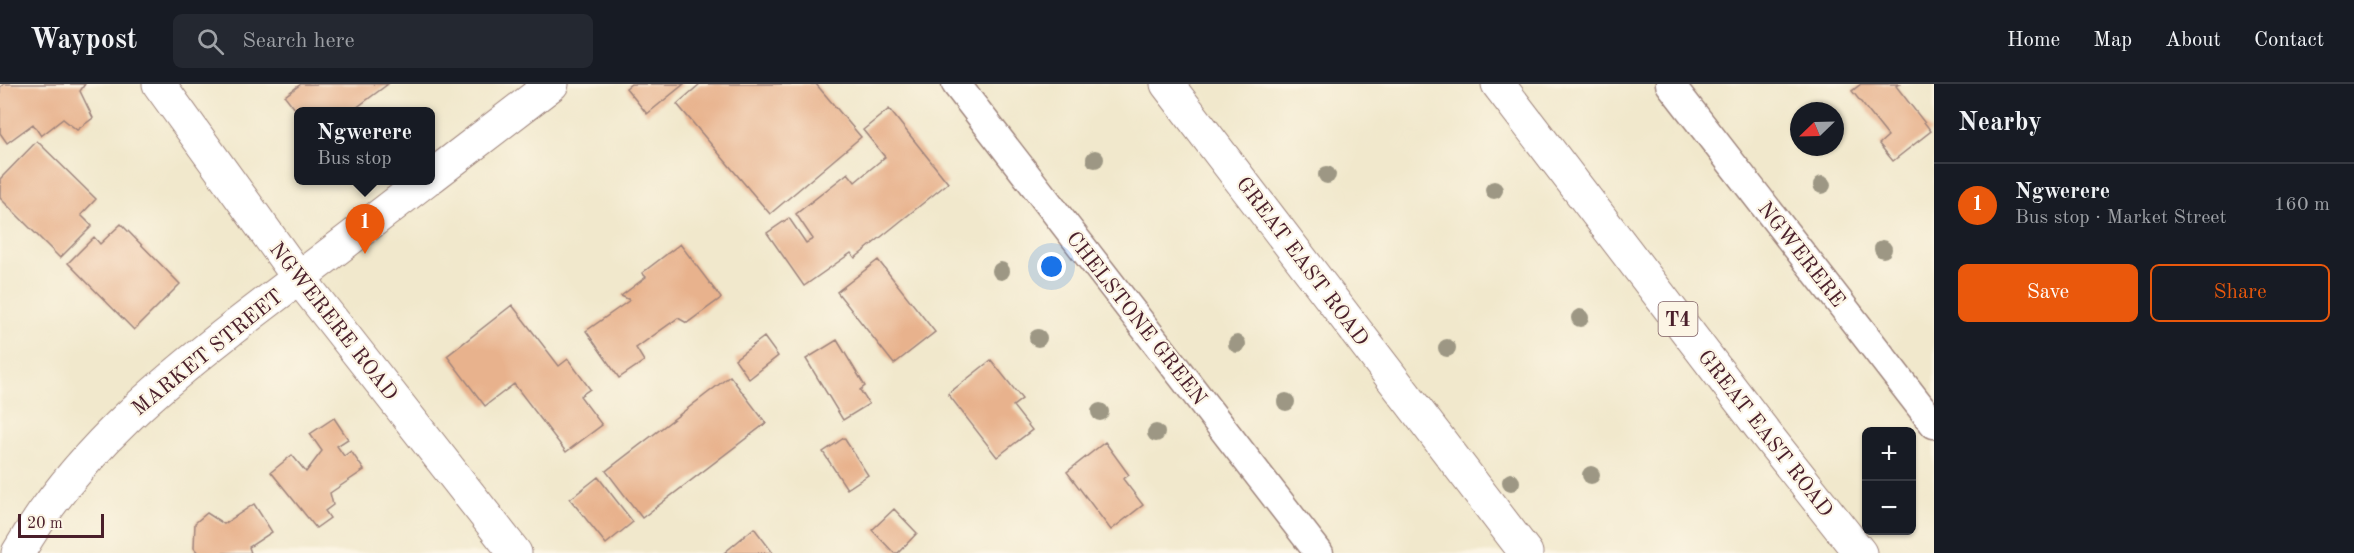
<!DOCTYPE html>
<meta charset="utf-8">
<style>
:root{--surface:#171b24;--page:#242831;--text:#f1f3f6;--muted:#9ea1a6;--line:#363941;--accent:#ea580c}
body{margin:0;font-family:"Old Standard TT",serif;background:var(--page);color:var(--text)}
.controls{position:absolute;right:18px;bottom:18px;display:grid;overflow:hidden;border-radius:9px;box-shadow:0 2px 4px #0004}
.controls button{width:54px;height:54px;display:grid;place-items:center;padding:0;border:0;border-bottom:2px solid var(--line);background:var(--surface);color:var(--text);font:30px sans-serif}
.compass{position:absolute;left:1790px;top:18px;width:54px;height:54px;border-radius:50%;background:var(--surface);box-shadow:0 2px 4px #0004;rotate:247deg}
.scale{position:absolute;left:18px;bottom:15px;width:86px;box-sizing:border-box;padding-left:6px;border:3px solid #4a1f2b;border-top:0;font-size:16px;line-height:21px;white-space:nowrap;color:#4a1f2b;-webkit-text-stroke:4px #fcf5e5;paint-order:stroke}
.you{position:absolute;left:1052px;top:183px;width:21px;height:21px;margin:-15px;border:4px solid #fff;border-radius:50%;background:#1a73e8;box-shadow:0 0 0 9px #1a73e833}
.badge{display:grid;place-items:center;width:39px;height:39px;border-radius:50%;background:var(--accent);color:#fff;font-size:20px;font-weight:700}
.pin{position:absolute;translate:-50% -50px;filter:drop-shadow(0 2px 3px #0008)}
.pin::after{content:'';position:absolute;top:32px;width:21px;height:18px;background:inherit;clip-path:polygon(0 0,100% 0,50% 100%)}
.popup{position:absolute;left:294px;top:23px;width:141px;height:78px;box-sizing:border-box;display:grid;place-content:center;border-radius:9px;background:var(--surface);filter:drop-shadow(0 2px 4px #0005);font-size:20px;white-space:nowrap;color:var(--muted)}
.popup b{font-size:22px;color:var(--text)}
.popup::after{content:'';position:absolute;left:50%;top:100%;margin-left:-12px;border:12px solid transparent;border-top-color:var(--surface)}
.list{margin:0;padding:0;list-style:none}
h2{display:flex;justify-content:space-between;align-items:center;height:78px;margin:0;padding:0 24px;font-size:26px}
h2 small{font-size:20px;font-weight:400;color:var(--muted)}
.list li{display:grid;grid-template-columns:39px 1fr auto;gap:18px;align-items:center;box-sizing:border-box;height:84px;padding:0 24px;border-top:2px solid var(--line)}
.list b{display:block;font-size:22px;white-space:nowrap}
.list p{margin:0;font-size:20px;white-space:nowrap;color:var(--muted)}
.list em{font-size:20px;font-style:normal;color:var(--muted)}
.actions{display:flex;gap:12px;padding:18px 24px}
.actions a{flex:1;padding:14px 0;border:2px solid var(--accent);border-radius:9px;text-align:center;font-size:21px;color:var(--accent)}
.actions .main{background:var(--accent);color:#fff}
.icon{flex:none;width:33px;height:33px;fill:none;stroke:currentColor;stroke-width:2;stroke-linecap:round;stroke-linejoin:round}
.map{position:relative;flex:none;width:1934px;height:469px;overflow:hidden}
header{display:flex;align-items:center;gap:36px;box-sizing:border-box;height:84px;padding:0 30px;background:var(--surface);border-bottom:2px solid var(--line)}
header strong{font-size:28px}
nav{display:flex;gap:33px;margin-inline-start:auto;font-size:21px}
.search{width:420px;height:54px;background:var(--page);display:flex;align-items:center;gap:15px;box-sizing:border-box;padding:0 21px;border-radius:9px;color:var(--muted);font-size:22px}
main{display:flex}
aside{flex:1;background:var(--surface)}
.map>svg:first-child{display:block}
.building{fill:#e8b28d}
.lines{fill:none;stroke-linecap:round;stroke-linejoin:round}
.minor-casing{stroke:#9e847c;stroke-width:31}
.tertiary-casing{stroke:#9e847c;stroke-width:35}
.primary-casing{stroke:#9e847c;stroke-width:35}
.minor{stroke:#fff;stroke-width:28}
.tertiary{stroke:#fff;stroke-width:33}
.primary{stroke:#fff;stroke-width:33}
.tree{fill:#9d9784}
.labels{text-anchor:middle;stroke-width:4.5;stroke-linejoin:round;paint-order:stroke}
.shield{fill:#fcf5e5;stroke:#7f5f63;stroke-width:1.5}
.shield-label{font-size:20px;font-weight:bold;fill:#4a1f2b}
.street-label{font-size:21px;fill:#4a1f2b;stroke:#fcf5e5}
</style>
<header>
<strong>Waypost</strong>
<div class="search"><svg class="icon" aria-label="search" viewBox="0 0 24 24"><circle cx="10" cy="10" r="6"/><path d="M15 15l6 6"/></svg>Search here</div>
<nav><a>Home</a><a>Map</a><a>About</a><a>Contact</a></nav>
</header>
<main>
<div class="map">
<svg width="1934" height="469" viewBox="0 0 1934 469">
<rect width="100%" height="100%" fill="#fcf5e5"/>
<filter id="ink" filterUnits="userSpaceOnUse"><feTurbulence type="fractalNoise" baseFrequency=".0167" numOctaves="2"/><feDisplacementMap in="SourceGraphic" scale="12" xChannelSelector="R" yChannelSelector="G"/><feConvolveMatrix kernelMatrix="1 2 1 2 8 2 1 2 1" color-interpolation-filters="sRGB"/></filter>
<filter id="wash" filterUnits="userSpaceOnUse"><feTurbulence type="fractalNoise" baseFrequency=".008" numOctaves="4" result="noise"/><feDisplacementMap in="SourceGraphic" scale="24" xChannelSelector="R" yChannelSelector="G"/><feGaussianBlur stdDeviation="1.35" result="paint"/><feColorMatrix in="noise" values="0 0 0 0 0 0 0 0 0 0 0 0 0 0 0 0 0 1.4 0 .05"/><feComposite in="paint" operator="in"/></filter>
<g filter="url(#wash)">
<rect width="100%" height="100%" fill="#f1e8cc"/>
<g id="blocks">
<path class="building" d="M4 0H85L80 7 93 34 77 46 63 35 41 52 33 40 7 59 0 49V3Z
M301 0H388L352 27H299V30L285 12Z
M631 0H684L647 30 626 4Z
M700 0H816L861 53 770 130 677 20Z
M1861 0H1899L1896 2 1931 47 1893 77 1879 60 1888 52 1852 7Z
M889 25 948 99 855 174 851 169 804 202 767 149 789 134 806 159 813 155 796 130 848 89 855 98 885 73 863 46Z
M37 57 96 115 81 131 92 142 60 174 0 114V95Z
M121 140 180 200 134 246 68 179 94 153 100 160Z
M680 160 721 214 687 239 678 234 636 264 644 277 619 294 586 247 630 216 621 212 646 193 642 189Z
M878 176 935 248 894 280 837 208Z
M512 221 559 282 568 275 590 305 580 312 602 341 566 368 514 300 485 322 447 272Z
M764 253 778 272 749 295 735 275Z
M837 256 865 302 860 306 869 320 843 336 806 275Z
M991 276 1022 315 1013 322 1032 346 997 373 948 310Z
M730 292 766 339 642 434 606 387Z
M334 334 348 355 337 362 344 372 351 367 364 386 330 409 333 421 325 427 330 434 316 444 271 388 292 371 306 388 322 367 310 350Z
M844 354 868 391 847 405 823 368Z
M1105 358 1129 391 1123 395 1143 421 1111 446 1067 388Z
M598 393 633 438 606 460 570 415Z
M254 420 272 448 249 463 251 469H198L194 464 195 439 207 429 224 440Z
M894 425 917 449 898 469H894L872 446Z
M754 444 773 469H724Z"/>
</g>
</g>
<g filter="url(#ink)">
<use href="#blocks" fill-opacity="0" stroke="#9e847c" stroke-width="1.5"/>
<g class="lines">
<g class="minor-casing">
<path id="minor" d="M956 0 1319 469
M1670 0 1934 340"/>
</g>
<g class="tertiary-casing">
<path id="tertiary" d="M159 0 299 194 515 469
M431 93 552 0
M18 469C78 365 172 290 267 218 320 178 373 137 426 96"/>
</g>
<g class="primary-casing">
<path id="primary" d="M1167 0 1526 469
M1498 0 1765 349 1860 469"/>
</g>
<use href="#minor" class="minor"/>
<use href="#tertiary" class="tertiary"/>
<use href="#primary" class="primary"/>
</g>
<g class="tree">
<circle cx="1095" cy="75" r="9"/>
<circle cx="1327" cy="91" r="9"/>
<circle cx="1822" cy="101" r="9"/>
<circle cx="1494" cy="106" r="9"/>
<circle cx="1883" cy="165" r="9"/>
<circle cx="1001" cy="187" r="9"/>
<circle cx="1580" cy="234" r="9"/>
<circle cx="1038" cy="254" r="9"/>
<circle cx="1237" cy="260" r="9"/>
<circle cx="1447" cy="264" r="9"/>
<circle cx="1286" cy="318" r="9"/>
<circle cx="1100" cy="328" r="9"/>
<circle cx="1156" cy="349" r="9"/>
<circle cx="1591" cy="391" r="9"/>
<circle cx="1511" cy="398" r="9"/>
</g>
</g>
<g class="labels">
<rect class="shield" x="1658.5" y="218" width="39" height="34" rx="4.5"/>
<g class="shield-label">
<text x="1678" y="242">T4</text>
</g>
<g class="street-label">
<text transform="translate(1802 170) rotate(52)" y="7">NGWERERE</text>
<text transform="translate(1303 177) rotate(53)" y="7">GREAT EAST ROAD</text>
<text transform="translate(1137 234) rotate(52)" y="7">CHELSTONE GREEN</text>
<text transform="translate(334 237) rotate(52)" y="7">NGWERERE ROAD</text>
<text transform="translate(207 268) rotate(-39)" y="7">MARKET STREET</text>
<text transform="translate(1766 349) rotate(52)" y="7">GREAT EAST ROAD</text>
</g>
</g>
</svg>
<div class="controls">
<button>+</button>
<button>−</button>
</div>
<svg class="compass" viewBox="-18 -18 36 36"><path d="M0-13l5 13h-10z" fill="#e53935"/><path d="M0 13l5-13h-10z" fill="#9ea1a6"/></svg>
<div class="scale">20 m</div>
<div class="you"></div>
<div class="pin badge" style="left:365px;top:170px">1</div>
<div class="popup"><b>Ngwerere</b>Bus stop</div>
</div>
<aside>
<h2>Nearby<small></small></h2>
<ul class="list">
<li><span class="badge">1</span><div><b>Ngwerere</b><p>Bus stop · Market Street</p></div><em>160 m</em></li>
</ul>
<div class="actions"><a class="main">Save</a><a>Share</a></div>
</aside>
</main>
